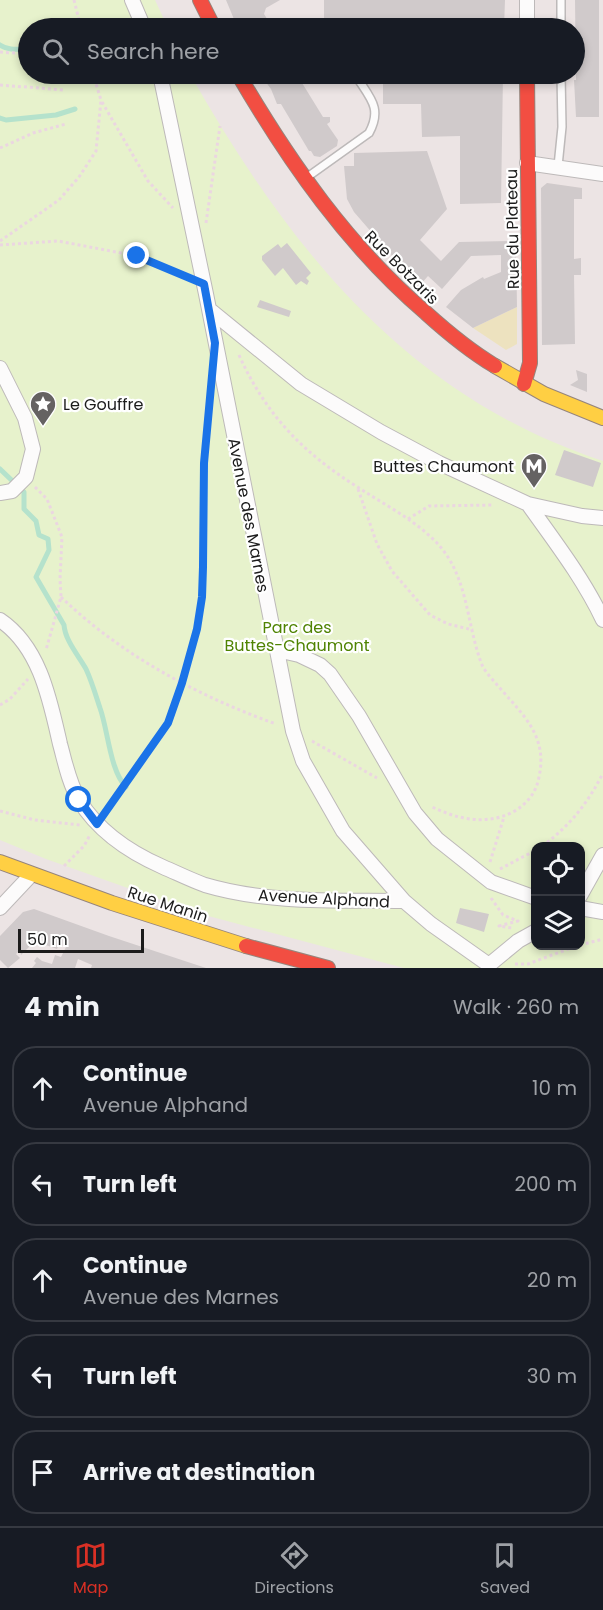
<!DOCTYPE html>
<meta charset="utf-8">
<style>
:root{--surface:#171b24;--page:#20242c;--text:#f1f3f6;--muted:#9ea1a6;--line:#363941;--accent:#d93025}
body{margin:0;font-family:Poppins,sans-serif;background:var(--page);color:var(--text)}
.controls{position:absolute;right:18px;bottom:18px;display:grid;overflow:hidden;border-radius:12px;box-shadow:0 3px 9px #0003}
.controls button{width:54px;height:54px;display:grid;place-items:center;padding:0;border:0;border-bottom:2px solid var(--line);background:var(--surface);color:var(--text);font:30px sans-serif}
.scale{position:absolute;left:18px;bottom:15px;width:126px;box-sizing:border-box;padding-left:6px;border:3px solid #1c1c1c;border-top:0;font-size:16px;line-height:21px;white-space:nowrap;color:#1c1c1c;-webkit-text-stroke:4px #fff;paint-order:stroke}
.stop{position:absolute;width:18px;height:18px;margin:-14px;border:4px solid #1a73e8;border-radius:50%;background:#fff}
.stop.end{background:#1a73e8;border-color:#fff;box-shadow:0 2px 6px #0008}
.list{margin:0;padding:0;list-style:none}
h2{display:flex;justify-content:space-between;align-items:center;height:78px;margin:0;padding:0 24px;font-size:26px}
h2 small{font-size:20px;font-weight:400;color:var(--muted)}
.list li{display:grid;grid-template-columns:39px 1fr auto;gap:18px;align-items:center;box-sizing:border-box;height:84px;margin:0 12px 12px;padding:0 12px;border:2px solid var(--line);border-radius:24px}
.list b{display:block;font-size:22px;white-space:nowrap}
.list p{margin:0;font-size:20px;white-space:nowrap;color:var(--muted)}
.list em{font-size:20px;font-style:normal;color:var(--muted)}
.icon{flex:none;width:33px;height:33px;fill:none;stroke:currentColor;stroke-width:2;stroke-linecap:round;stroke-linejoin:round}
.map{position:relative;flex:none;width:603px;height:968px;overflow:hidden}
.search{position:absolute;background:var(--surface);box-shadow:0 3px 9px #0003;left:18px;right:18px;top:18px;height:66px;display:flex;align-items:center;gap:15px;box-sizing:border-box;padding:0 21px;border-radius:33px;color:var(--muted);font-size:22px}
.sheet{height:558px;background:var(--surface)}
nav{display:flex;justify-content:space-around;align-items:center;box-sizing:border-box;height:84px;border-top:2px solid var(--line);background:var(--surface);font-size:16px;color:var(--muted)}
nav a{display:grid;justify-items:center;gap:3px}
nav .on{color:var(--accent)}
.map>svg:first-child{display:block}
.grass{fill:#ede2bf}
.park{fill:#e7f2cc;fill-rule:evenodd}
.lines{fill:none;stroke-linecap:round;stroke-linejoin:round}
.stream{stroke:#b5e2cc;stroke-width:5}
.building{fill:#d0cacb}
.lane-casing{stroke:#bdb9b9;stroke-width:10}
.street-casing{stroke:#bdb9b9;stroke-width:16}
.slow-casing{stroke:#96857c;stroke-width:16}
.jam-casing{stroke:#96857c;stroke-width:16}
.path{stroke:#ebd6e1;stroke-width:3;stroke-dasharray:3 3;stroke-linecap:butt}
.lane{stroke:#fcfbfb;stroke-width:7}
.street{stroke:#fcfbfb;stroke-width:14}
.slow{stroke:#ffcf43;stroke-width:14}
.jam{stroke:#f24e42;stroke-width:14}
.route{stroke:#1a73e8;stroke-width:8}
.labels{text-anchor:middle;stroke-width:4.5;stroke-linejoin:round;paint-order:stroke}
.street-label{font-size:16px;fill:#1c1c1c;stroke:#fff}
.poi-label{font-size:16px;fill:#1c1c1c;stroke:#fff;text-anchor:start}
.park-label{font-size:16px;fill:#4f8302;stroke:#fff}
</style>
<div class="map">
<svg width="603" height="968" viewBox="0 0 603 968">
<rect width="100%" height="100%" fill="#ece4e4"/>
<path class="grass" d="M517 307V344L506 350 473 328Z"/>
<path class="park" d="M0 0H155L168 28H28V74H190C289 248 406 396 603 461V968H404L201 914 46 859 0 840ZM536 846H580V945H536Z"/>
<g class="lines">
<path class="stream" d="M0 45C9 51 18 49 28 49
M137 75 141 74
M0 118 6 120 56 115 75 109
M0 469 24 492V509L36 521 39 535 48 539 49 550 36 577 64 625C65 640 78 655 86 669 92 682 96 696 100 708 108 730 110 771 126 787"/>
</g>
<path class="building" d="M226 0H280L266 8 264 14 269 22 272 21 275 22V28H236V24Z
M324 0H505L504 28H383V23L324 24Z
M575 0H599V117H576L574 80H576Z
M263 74H302L299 78 323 117H330V122L327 124 338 140 337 146 320 157 314 156 311 151H309L281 104H277L271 89 262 77Z
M383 74H503L501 203 460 204V136L422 137 421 104H383Z
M427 151 447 209 420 240 441 261 459 242 516 241 517 307 473 328 446 307 461 290 483 277 484 279 501 272V255L471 256 442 289 428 276 421 284 399 264 354 212 347 199 344 166H354V153Z
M547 183 582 188V199H574V259L581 258V275H574L575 344 542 345 541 188Z
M287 243 311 273 306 278 309 281 307 285 301 281 296 285 283 268 275 276 262 260V256L278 244 281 248Z
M260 300 291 311 289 317 257 307Z
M576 370 587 374V392L570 385 578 380Z
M564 450 601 463 593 487 555 475Z
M460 908 489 914 484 932 456 923Z
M34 909 109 936 206 968H91L92 965 78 959 75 968H32L36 963 34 961 37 957 42 961 52 964 55 955 61 957 66 947 59 944 57 949 43 944 42 942 43 938 39 937 21 955 20 950 16 954 20 958 8 968 0 960V936L23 912Z"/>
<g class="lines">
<g class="lane-casing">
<path id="lane" d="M561 0V28
M558 166 562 127 561 74
M306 178 369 133C382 109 371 99 358 79"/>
</g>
<g class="street-casing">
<path id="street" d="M132 0 144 28
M527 0V28
M160 74 206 294 293 731 303 761 343 831 404 901 431 924 489 965
M527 163 603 174
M210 310 301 384 381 432 439 463 528 504 582 516 603 518
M0 368 25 418 33 449 26 477 12 491 0 493
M528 504C555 542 583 578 603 620
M0 620C40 647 50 700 60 744 65 762 69 783 79 800 98 831 131 853 163 867 177 873 191 880 205 885 269 904 338 900 404 901
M277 650 299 655 320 665 330 674 359 716 415 813 437 839 491 882 536 898
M580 896 603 855
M0 908 31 875
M580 908 603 912
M489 965 518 941 536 931"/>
</g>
<g class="slow-casing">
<path id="slow" d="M495 366 544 394 603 418
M0 862 112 903 246 946"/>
</g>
<g class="jam-casing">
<path id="jam" d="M200 0 214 28
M238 74C290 163 348 246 426 313 447 332 470 351 495 366
M524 384 530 363 527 74
M246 946 328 968"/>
</g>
<path class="path" d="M74 0 81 28
M0 52 28 54
M85 74 93 79
M0 85 64 90
M102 102 148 181 173 208
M0 148 33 133 66 124
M206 223 220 126
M0 241 59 200 79 177 96 151 101 100 93 74
M0 245 58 241 137 256 189 277
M239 355C266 415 303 453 359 488 385 505 415 520 437 543 469 577 466 624 482 665 486 673 493 680 499 687 523 715 548 736 539 777 536 793 527 804 513 812 485 826 457 819 430 806
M35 487 47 499 62 537 60 579 61 597 46 650
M358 489 377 544 392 571 430 615 448 624 473 630
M408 519 429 506 494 505
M61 597C121 655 198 696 276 724
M0 705 10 699 28 679
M312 741 377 778
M0 811 35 820 80 825
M105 812 168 723 192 650 202 597 204 463 210 397
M542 846C569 827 588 803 603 773
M490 862 504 817
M64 866 84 846 90 835
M500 869 536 850
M491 898 503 915 518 921 499 926 512 928
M580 945 603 939
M515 964H528L579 945"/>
<use href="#lane" class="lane"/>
<use href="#street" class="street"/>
<use href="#slow" class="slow"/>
<use href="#jam" class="jam"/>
</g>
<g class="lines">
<path class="route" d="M79 800 97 824 168 723 182 683 197 629 202 597 203 567 204 463 215 343 204 284 137 256"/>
</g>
<defs>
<g id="sight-pin" transform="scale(1.35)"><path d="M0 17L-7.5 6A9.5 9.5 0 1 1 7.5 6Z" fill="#656262" stroke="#fff"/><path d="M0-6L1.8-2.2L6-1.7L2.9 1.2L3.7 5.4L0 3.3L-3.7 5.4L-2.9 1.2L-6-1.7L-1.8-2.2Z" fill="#fff"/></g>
<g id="metro-pin" transform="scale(1.35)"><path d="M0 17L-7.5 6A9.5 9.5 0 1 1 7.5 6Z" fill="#656262" stroke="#fff"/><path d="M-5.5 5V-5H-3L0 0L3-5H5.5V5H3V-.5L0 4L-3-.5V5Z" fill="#fff"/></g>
</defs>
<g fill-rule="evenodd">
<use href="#sight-pin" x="43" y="404"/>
<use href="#metro-pin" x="534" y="466"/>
</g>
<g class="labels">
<g class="street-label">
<text transform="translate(512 229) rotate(-91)" y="6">Rue du Plateau</text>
<text transform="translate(402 267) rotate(45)" y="6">Rue Botzaris</text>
<text transform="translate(249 515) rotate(79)" y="6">Avenue des Marnes</text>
<text transform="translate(324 898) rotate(3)" y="6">Avenue Alphand</text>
<text transform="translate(168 904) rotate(18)" y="6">Rue Manin</text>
</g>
<g class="poi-label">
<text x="63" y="410">Le Gouffre</text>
<text x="514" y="472" text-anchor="end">Buttes Chaumont</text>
</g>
<g class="park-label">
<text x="297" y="633">Parc des<tspan x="297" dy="18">Buttes-Chaumont</tspan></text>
</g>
</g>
</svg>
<div class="controls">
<button><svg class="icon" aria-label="locate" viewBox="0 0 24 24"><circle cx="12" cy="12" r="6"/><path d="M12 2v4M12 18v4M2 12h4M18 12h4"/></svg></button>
<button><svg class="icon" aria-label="layers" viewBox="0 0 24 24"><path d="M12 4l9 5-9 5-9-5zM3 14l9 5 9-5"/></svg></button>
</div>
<div class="scale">50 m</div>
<div class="stop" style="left:79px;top:800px"></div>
<div class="stop end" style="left:137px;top:256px"></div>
<div class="search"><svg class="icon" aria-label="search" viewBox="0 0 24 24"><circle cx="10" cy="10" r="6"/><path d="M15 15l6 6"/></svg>Search here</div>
</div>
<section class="sheet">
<h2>4 min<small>Walk · 260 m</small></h2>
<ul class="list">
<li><svg class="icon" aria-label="ahead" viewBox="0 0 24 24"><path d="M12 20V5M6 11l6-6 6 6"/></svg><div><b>Continue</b><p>Avenue Alphand</p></div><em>10 m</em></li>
<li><svg class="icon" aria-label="left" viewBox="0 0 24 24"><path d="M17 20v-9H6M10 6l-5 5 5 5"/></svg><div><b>Turn left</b></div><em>200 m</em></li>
<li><svg class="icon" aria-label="ahead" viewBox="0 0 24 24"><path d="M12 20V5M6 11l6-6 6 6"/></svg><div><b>Continue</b><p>Avenue des Marnes</p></div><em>20 m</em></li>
<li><svg class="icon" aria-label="left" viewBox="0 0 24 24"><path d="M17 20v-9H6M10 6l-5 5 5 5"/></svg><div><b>Turn left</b></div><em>30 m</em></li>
<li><svg class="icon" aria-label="arrive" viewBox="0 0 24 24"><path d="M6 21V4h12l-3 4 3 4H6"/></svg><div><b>Arrive at destination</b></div></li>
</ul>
</section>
<nav>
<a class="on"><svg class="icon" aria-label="map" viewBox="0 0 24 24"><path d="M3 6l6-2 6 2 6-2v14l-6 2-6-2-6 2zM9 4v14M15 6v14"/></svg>Map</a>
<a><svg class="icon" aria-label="directions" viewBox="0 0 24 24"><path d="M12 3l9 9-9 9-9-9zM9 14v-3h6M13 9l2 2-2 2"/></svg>Directions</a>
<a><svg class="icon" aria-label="saved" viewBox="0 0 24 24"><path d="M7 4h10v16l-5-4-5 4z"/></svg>Saved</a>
</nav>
